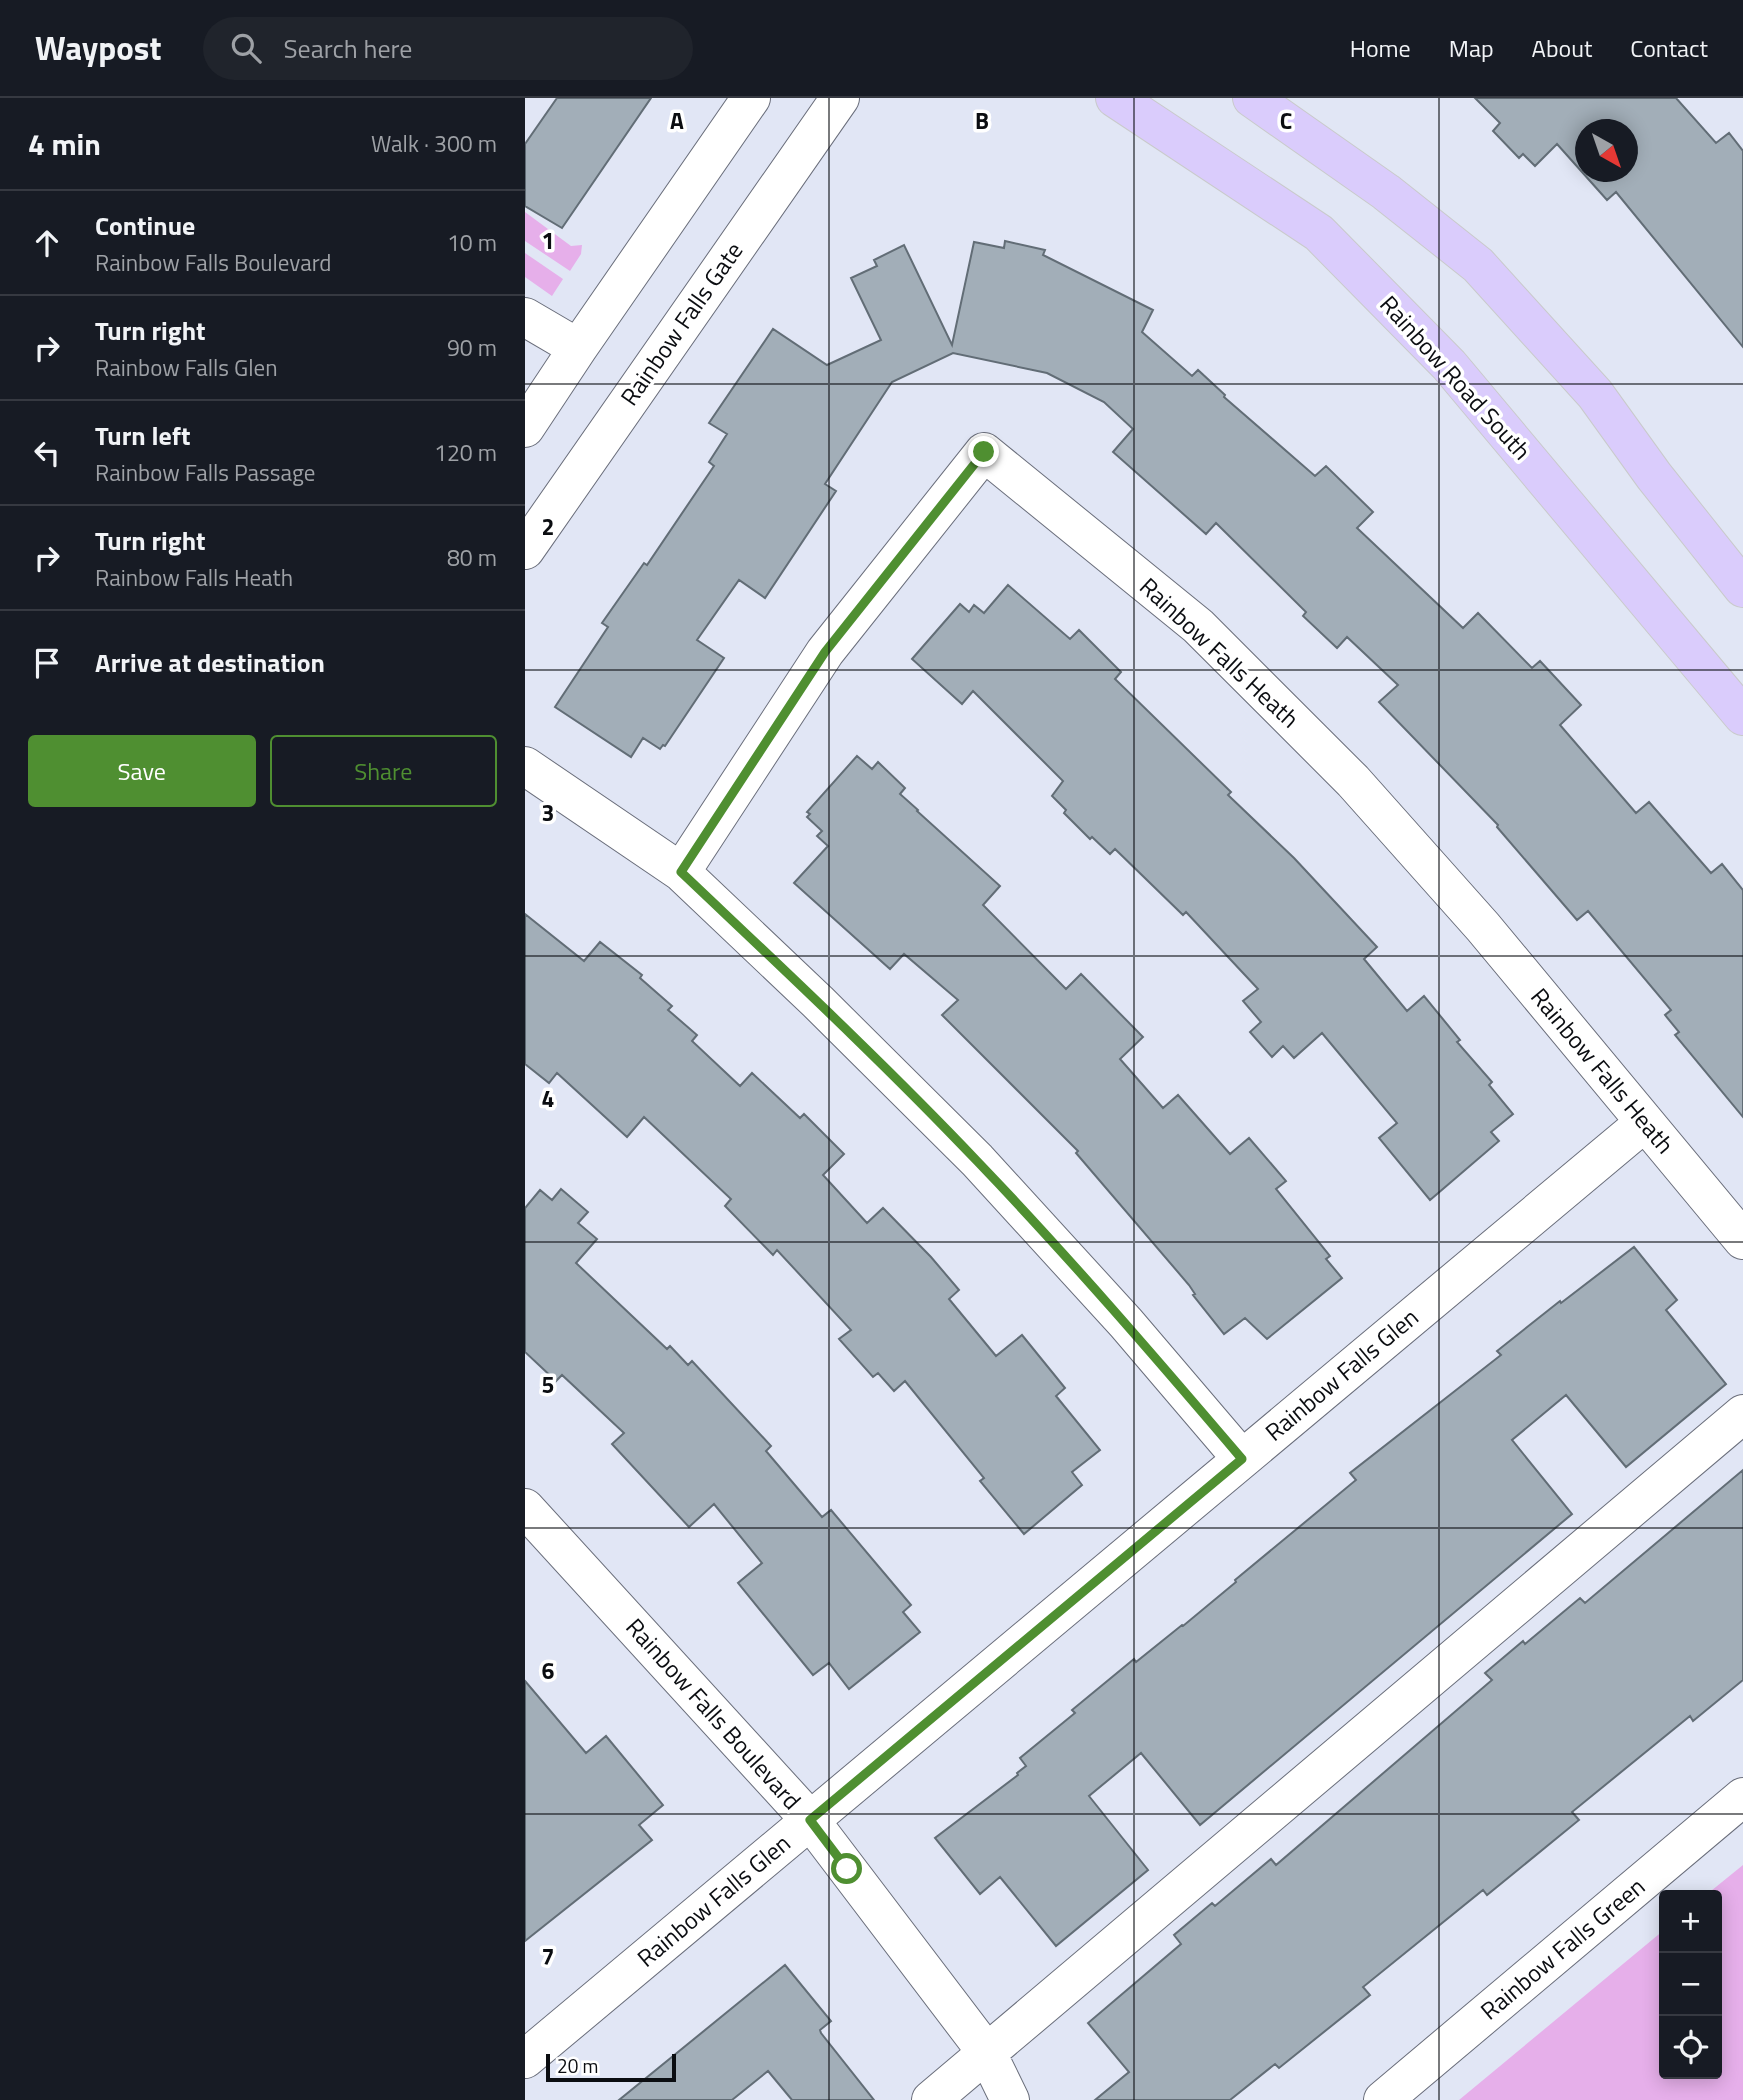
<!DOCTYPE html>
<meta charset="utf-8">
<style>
:root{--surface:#171b24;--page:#20242c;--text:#f1f3f6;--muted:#9ea1a6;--line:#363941;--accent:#4f8f31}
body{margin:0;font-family:"Titillium Web",sans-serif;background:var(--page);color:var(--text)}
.controls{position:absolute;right:21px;bottom:21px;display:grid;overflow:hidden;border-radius:7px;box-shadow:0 4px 18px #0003}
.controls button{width:63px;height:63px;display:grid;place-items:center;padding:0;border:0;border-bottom:2px solid var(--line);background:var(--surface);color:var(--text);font:35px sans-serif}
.compass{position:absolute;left:1050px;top:21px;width:63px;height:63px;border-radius:50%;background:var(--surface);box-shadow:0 4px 18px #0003;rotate:140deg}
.scale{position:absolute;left:21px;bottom:18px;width:130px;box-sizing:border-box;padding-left:7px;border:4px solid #0b0d11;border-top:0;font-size:19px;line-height:24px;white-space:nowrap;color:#0b0d11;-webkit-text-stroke:5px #fff;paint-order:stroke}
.stop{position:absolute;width:21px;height:21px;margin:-16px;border:5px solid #4f8f31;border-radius:50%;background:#fff}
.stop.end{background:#4f8f31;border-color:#fff;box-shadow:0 2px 7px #0008}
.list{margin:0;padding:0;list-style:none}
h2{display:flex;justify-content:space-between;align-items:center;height:91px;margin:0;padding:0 28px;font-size:30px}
h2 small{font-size:23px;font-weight:400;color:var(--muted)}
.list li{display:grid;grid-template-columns:46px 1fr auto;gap:21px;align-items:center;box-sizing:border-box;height:105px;padding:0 28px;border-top:2px solid var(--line)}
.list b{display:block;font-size:26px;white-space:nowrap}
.list p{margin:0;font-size:23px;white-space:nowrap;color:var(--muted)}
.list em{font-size:23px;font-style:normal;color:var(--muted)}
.actions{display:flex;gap:14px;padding:21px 28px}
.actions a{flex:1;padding:16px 0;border:2px solid var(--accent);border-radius:7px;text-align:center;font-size:24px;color:var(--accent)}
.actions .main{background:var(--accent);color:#fff}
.icon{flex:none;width:38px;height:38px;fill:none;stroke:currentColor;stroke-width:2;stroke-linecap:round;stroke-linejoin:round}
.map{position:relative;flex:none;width:1218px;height:2002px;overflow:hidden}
header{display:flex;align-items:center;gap:42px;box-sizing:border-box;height:98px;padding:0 35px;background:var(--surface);border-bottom:2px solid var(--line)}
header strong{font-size:33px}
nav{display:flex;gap:38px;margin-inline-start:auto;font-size:24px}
.search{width:490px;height:63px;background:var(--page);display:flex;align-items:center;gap:18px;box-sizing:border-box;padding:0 24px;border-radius:38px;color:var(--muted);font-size:26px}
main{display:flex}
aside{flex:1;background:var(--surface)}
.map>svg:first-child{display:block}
.green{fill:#e6afea}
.building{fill:#a2aeb8;stroke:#626d76;stroke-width:2;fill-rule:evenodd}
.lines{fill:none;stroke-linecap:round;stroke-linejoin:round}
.minor-casing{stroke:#6a6e7b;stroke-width:40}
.major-casing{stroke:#c9cacb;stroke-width:40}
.minor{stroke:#fff;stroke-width:38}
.major{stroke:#daccfc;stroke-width:38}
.route{stroke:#4f8f31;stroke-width:9}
.grid{fill:none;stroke:#0b0d11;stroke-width:2;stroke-opacity:0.55}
.labels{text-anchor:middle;stroke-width:7;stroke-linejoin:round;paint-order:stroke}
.street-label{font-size:24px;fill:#0b0d11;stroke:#fff}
.grid-label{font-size:23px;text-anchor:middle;font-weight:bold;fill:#0b0d11;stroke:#fff;stroke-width:7;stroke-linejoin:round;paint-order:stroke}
</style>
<header>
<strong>Waypost</strong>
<div class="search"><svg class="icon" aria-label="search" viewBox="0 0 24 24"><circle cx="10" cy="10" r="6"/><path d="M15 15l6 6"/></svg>Search here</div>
<nav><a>Home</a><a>Map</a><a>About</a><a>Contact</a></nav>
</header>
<main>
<aside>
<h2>4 min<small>Walk · 300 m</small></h2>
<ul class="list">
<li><svg class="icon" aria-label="ahead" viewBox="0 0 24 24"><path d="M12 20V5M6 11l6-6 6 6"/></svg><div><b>Continue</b><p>Rainbow Falls Boulevard</p></div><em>10 m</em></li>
<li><svg class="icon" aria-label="right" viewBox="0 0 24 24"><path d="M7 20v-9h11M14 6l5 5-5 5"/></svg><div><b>Turn right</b><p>Rainbow Falls Glen</p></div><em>90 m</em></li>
<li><svg class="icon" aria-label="left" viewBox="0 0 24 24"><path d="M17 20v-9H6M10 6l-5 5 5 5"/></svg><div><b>Turn left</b><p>Rainbow Falls Passage</p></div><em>120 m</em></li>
<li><svg class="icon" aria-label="right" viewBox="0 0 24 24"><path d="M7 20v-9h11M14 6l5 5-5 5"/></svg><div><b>Turn right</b><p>Rainbow Falls Heath</p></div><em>80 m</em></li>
<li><svg class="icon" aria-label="arrive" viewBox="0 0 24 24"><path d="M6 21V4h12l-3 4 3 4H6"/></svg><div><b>Arrive at destination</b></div></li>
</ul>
<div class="actions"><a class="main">Save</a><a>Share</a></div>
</aside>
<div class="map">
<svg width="1218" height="2002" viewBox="0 0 1218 2002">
<rect width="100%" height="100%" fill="#e1e6f5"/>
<path class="green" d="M0 114 46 148 57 147 56 156 45 173 0 143Z
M0 155 38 181 27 198 0 179Z
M1218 1767V2002H934L1139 1832V1976H1192V1797H1181Z"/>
<path class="building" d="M32 0H126L37 130 0 108V46Z
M950 0H1151L1191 45 1204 35 1218 53V249L1091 94 1082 102 1032 46 1010 68 998 56 994 60 968 33 975 25ZM1060 32H1102V74H1060Z
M480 143 520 152 518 157 628 212 617 234 667 278 673 272 700 297 699 299 790 378 801 368 848 414 832 430 938 530 953 515 1007 570 1015 563 1056 607 1035 627 1111 715 1124 704 1186 775 1197 766 1218 792V1019L1150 937 1154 934 1140 917 1146 912 1063 813 1052 822 972 729 973 727 854 604 873 587 822 539 812 550 778 518 781 514 691 425 681 436 588 354 608 331 579 304 522 275 428 255 367 284 300 386 311 393 240 500 214 482 172 542 199 560 140 648 138 647 135 651 118 640 106 659 30 609 83 529 77 525 119 465 122 467 189 368 184 364 202 336 184 325 248 231 302 267 356 242 326 180 352 168 349 162 379 147 427 247 449 144 479 150Z
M483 487 545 541 554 532 596 574 590 581 706 694 703 697 769 760 852 849 839 861 882 913 899 898 935 942 932 944 967 984 964 987 988 1016 966 1034 974 1043 905 1102 854 1040 872 1025 797 935 769 960 758 948 747 959 725 934 736 924 718 903 733 891 661 814 658 817 590 751 585 756 567 739 565 741 539 715 541 712 527 698 538 683 448 593 437 606 387 561 435 506 444 514 449 507 459 515Z
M332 658 347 671 353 664 380 690 375 696 393 712 392 713 475 788 458 807 541 891 556 876 618 939 595 961 638 1010 653 997 705 1056 724 1040 761 1083 751 1091 805 1158 801 1161 817 1180 742 1241 720 1220 699 1236 668 1197 670 1196 664 1187 551 1055 553 1053 417 917 433 902 379 856 365 871 269 785 303 748 292 738 297 733 282 719 285 716 282 714Z
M0 816 59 863 75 844 117 877 115 880 147 908 143 912 172 937 167 943 215 988 227 975 275 1020 279 1016 319 1056 298 1077 342 1125 358 1110 406 1159 434 1192 424 1201 471 1258 497 1237 540 1290 531 1298 575 1352 547 1374 557 1387 499 1436 455 1383 459 1380 380 1283 369 1293 353 1275 348 1279 314 1241 326 1232 252 1152 248 1157 200 1108 206 1101 119 1019 102 1039 32 975 24 985 0 966Z
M36 1091 63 1114 53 1125 72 1141 51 1165 142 1251 145 1248 163 1267 167 1263 246 1348 241 1353 297 1419 306 1412 386 1507 378 1514 395 1534 324 1591 304 1565 288 1577 213 1485 237 1465 189 1406 164 1429 87 1346 99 1335 37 1277 31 1283 0 1254V1110L15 1092 27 1102Z
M1109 1149 1152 1202 1141 1212 1201 1286 1101 1369 1041 1297 987 1342 1047 1416 675 1727 616 1655 564 1698 623 1772 531 1848 475 1779 455 1796 410 1740 493 1677 492 1675 501 1668 495 1660 550 1615 547 1612 609 1561 611 1564 657 1527 658 1528 711 1484 710 1482 831 1382 825 1375 976 1257 972 1253 1035 1203 1036 1205Z
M1218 1372V1582L1168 1623 1165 1618 1047 1714 1054 1722 962 1797 958 1792 838 1889 845 1897 754 1970 750 1966 705 2002H570L604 1974 563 1925 656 1846 649 1837 687 1805 690 1808 746 1761 751 1767 967 1582 960 1575 998 1543 1000 1546 1055 1500 1060 1505Z
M0 1583 61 1655 81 1638 138 1707 114 1727 127 1742 0 1843Z
M260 1867 306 1923 295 1932 296 1935 349 2002H267L243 1973 207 2002H94Z"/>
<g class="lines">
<g class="minor-casing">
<path id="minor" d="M0 219 53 250
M0 330 53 250 226 0
M0 452 315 0
M0 668 156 774 293 904 452 1062 601 1225 717 1361
M156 774 300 554 459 354 673 528 828 683 958 829 1218 1142
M0 1410 285 1722 462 1955 485 2002
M0 1961 1119 1025
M406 2002 1218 1316
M858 2002 1218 1699"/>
</g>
<g class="major-casing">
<path id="major" d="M590 0 794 135 924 267 1218 618
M727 0 861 94 953 167 1070 296 1129 378 1218 490"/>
</g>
<use href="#minor" class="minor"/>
<use href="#major" class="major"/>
</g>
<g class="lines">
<path class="route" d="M322 1771 285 1722 717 1361C631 1260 544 1159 452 1063 357 963 256 869 156 774L300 554 459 354"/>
</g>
<path class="grid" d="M304 0V2002M609 0V2002M914 0V2002M0 286H1218M0 572H1218M0 858H1218M0 1144H1218M0 1430H1218M0 1716H1218"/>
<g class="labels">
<g class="street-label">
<text transform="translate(157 226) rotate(-55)" y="8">Rainbow Falls Gate</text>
<text transform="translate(930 280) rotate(48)" y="8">Rainbow Road South</text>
<text transform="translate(694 555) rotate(43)" y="8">Rainbow Falls Heath</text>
<text transform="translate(1077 973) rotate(50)" y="8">Rainbow Falls Heath</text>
<text transform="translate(817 1277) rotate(-40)" y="8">Rainbow Falls Glen</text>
<text transform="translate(188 1616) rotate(48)" y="8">Rainbow Falls Boulevard</text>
<text transform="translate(189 1803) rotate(-40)" y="8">Rainbow Falls Glen</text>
<text transform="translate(1038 1851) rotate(-40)" y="8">Rainbow Falls Green</text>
</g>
</g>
<g class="grid-label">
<text x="152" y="31">A</text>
<text x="457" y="31">B</text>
<text x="761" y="31">C</text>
<text x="23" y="151">1</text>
<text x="23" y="437">2</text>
<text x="23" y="723">3</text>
<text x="23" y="1009">4</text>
<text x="23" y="1295">5</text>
<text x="23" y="1581">6</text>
<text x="23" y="1867">7</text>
</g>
</svg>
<div class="controls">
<button>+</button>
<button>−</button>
<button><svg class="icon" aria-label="locate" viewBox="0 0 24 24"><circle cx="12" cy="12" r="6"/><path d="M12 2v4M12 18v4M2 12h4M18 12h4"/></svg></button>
</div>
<svg class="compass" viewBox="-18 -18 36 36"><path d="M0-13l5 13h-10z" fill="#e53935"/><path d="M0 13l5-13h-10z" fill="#9ea1a6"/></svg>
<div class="scale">20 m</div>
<div class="stop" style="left:322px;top:1771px"></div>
<div class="stop end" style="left:459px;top:354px"></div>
</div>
</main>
